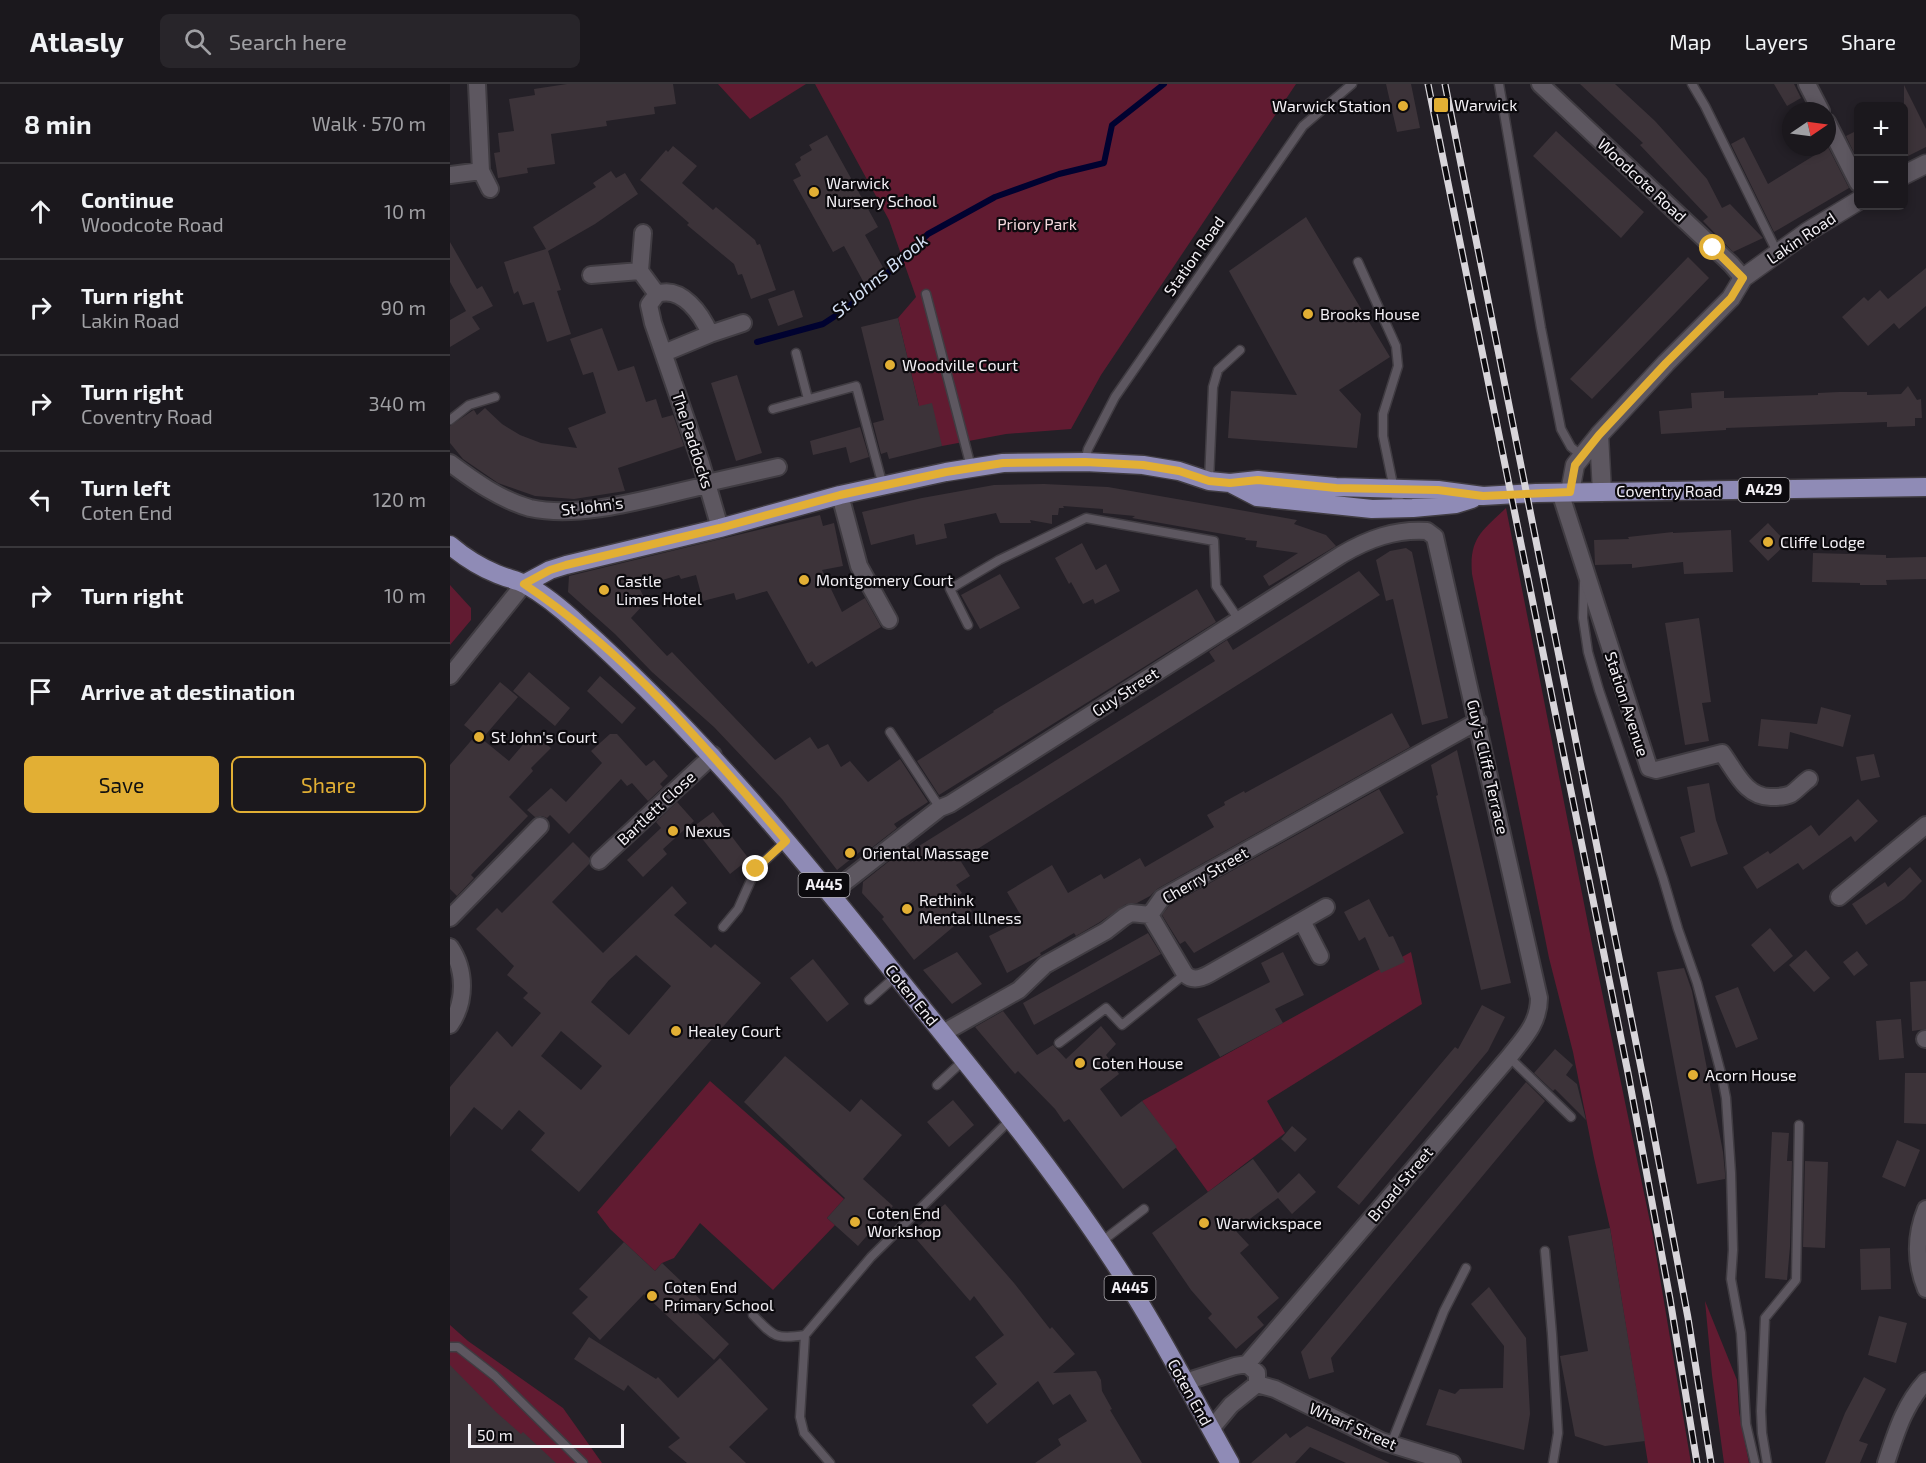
<!DOCTYPE html>
<meta charset="utf-8">
<style>
:root{--surface:#1b181d;--page:#28252a;--text:#f1f3f6;--muted:#a0a0a4;--line:#39373b;--accent:#e2af34}
body{margin:0;font-family:"Exo 2",sans-serif;background:var(--page);color:var(--text)}
.controls{position:absolute;right:18px;top:18px;display:grid;overflow:hidden;border-radius:9px;box-shadow:0 3px 9px #0003}
.controls button{width:54px;height:54px;display:grid;place-items:center;padding:0;border:0;border-bottom:2px solid var(--line);background:var(--surface);color:var(--text);font:30px sans-serif}
.compass{position:absolute;left:1332px;top:18px;width:54px;height:54px;border-radius:50%;background:var(--surface);box-shadow:0 3px 9px #0003;rotate:77deg}
.scale{position:absolute;left:18px;bottom:15px;width:156px;box-sizing:border-box;padding-left:6px;border:3px solid #f3f0f5;border-top:0;font-size:16px;line-height:21px;white-space:nowrap;color:#f3f0f5;-webkit-text-stroke:4px #0c0a0e;paint-order:stroke}
.stop{position:absolute;width:18px;height:18px;margin:-14px;border:4px solid #e2af34;border-radius:50%;background:#fff}
.stop.end{background:#e2af34;border-color:#fff;box-shadow:0 2px 6px #0008}
.list{margin:0;padding:0;list-style:none}
h2{display:flex;justify-content:space-between;align-items:center;height:78px;margin:0;padding:0 24px;font-size:26px}
h2 small{font-size:20px;font-weight:400;color:var(--muted)}
.list li{display:grid;grid-template-columns:39px 1fr auto;gap:18px;align-items:center;box-sizing:border-box;height:96px;padding:0 24px;border-top:2px solid var(--line)}
.list b{display:block;font-size:22px;white-space:nowrap}
.list p{margin:0;font-size:20px;white-space:nowrap;color:var(--muted)}
.list em{font-size:20px;font-style:normal;color:var(--muted)}
.actions{display:flex;gap:12px;padding:18px 24px}
.actions a{flex:1;padding:14px 0;border:2px solid var(--accent);border-radius:9px;text-align:center;font-size:21px;color:var(--accent)}
.actions .main{background:var(--accent);color:#111}
.icon{flex:none;width:33px;height:33px;fill:none;stroke:currentColor;stroke-width:2;stroke-linecap:round;stroke-linejoin:round}
.map{position:relative;flex:none;width:1476px;height:1379px;overflow:hidden}
header{display:flex;align-items:center;gap:36px;box-sizing:border-box;height:84px;padding:0 30px;background:var(--surface);border-bottom:2px solid var(--line)}
header strong{font-size:28px}
nav{display:flex;gap:33px;margin-inline-start:auto;font-size:21px}
.search{width:420px;height:54px;background:var(--page);display:flex;align-items:center;gap:15px;box-sizing:border-box;padding:0 21px;border-radius:9px;color:var(--muted);font-size:22px}
main{display:flex}
aside{flex:1;background:var(--surface)}
.map>svg:first-child{display:block}
.green{fill:#611b31}
.lines{fill:none;stroke-linecap:round;stroke-linejoin:round}
.stream{stroke:#000230;stroke-width:6}
.building{fill:#3c3339;fill-rule:evenodd}
.lane-casing{stroke:#403c42;stroke-width:11}
.street-casing{stroke:#403c42;stroke-width:20}
.secondary-casing{stroke:#403c42;stroke-width:21}
.primary-casing{stroke:#403c42;stroke-width:21}
.lane{stroke:#5d5760;stroke-width:8}
.street{stroke:#5d5760;stroke-width:16}
.secondary{stroke:#5d5760;stroke-width:18}
.primary{stroke:#8f8bb6;stroke-width:18}
.rail-casing{stroke:#d8d5da;stroke-width:7}
.rail{stroke:#0c0a0e;stroke-width:4.5;stroke-dasharray:14;stroke-linecap:butt}
.route{stroke:#e2af34;stroke-width:8}
.poi-dot{fill:#e2af34;stroke:#0c0a0e;stroke-width:2}
.labels{text-anchor:middle;stroke-width:4.5;stroke-linejoin:round;paint-order:stroke}
.shield{fill:#0c0a0e;stroke:#aeabb0;stroke-width:1.5}
.shield-label{font-size:15px;font-weight:bold;fill:#f3f0f5}
.poi-label{font-size:16px;fill:#f3f0f5;stroke:#0c0a0e;text-anchor:start}
.street-label{font-size:16px;fill:#f3f0f5;stroke:#0c0a0e}
.park-label{font-size:16px;fill:#f4dade;stroke:#0c0a0e}
.water-label{font-size:18px;font-style:italic;fill:#d6e2f5;stroke:#0c0a0e}
</style>
<header>
<strong>Atlasly</strong>
<div class="search"><svg class="icon" aria-label="search" viewBox="0 0 24 24"><circle cx="10" cy="10" r="6"/><path d="M15 15l6 6"/></svg>Search here</div>
<nav><a>Map</a><a>Layers</a><a>Share</a></nav>
</header>
<main>
<aside>
<h2>8 min<small>Walk · 570 m</small></h2>
<ul class="list">
<li><svg class="icon" aria-label="ahead" viewBox="0 0 24 24"><path d="M12 20V5M6 11l6-6 6 6"/></svg><div><b>Continue</b><p>Woodcote Road</p></div><em>10 m</em></li>
<li><svg class="icon" aria-label="right" viewBox="0 0 24 24"><path d="M7 20v-9h11M14 6l5 5-5 5"/></svg><div><b>Turn right</b><p>Lakin Road</p></div><em>90 m</em></li>
<li><svg class="icon" aria-label="right" viewBox="0 0 24 24"><path d="M7 20v-9h11M14 6l5 5-5 5"/></svg><div><b>Turn right</b><p>Coventry Road</p></div><em>340 m</em></li>
<li><svg class="icon" aria-label="left" viewBox="0 0 24 24"><path d="M17 20v-9H6M10 6l-5 5 5 5"/></svg><div><b>Turn left</b><p>Coten End</p></div><em>120 m</em></li>
<li><svg class="icon" aria-label="right" viewBox="0 0 24 24"><path d="M7 20v-9h11M14 6l5 5-5 5"/></svg><div><b>Turn right</b></div><em>10 m</em></li>
<li><svg class="icon" aria-label="arrive" viewBox="0 0 24 24"><path d="M6 21V4h12l-3 4 3 4H6"/></svg><div><b>Arrive at destination</b></div></li>
</ul>
<div class="actions"><a class="main">Save</a><a>Share</a></div>
</aside>
<div class="map">
<svg width="1476" height="1379" viewBox="0 0 1476 1379">
<rect width="100%" height="100%" fill="#242027"/>
<path class="green" d="M268 0H356L300 35Z
M365 0H846L651 291 621 345 556 350 492 362 469 322 448 234 466 213 439 136Z
M1056 424 1143 865 1203 1152 1241 1379H1198L1160 1144 1144 1074 1123 968 1099 874 1022 490C1019 454 1032 447 1056 424Z
M0 501 21 524V536L0 561Z
M961 868 972 920 817 1017 835 1049 758 1108 692 1017Z
M260 997 394 1115 377 1134 385 1141 323 1206 250 1139 224 1174 212 1179 205 1187 160 1145 147 1128Z
M1255 1217 1287 1296 1289 1328 1299 1379H1274L1262 1291Z
M0 1241 18 1257 113 1324 152 1379H0Z"/>
<g class="lines">
<path class="stream" d="M307 258 373 240 396 225 441 186 478 150 545 113 609 90 654 79 662 41 714 0"/>
</g>
<path class="building" d="M117 0H223L226 20 204 23 205 30 156 37 157 42 101 50 105 80 77 84 78 89 48 94 44 69 50 68 48 49 64 47 59 15 85 11 84 5Z
M936 0H961L970 44 947 48Z
M1130 0H1165L1205 37 1257 95 1272 124 1280 120 1313 154 1283 168 1253 137 1258 133 1190 61 1193 59Z
M1324 0H1344L1351 14 1337 22Z
M1454 1 1476 45V63L1454 74Z
M1408 46V77L1396 52Z
M1106 47 1194 128 1171 154 1083 72Z
M377 51 428 143 415 151 435 187 414 199 394 162 383 168 343 96 351 92 345 80 351 76 350 73 362 66 359 61Z
M1294 53 1318 100 1378 63 1399 104 1324 148 1281 60Z
M223 62 247 82 232 99 263 126 266 123 305 156 307 161 310 160 326 206 301 215 292 190 288 191 284 180 237 141 239 139 190 96 216 66 218 68Z
M161 87 166 94 175 89 188 110 145 140 98 167 111 206 107 207 121 250 97 258 84 218 73 221 68 207 64 210 54 178 96 165 83 143 146 103 143 99Z
M856 133 940 273 889 306 911 330 907 364 778 354 781 307 847 311 779 187Z
M0 158 27 205 32 202 43 222 22 233 30 245 0 263V236L16 227 0 198Z
M1238 173 1259 194 1142 315 1120 295Z
M1476 184V222L1449 245 1444 239 1418 262 1392 233 1414 213 1418 217 1430 206 1438 215Z
M344 206 353 233 328 242 318 215Z
M448 234 469 322 482 319 492 362 439 375 437 368 431 370 423 339 434 336 411 243Z
M152 244 168 287 184 282 196 318 206 315 212 334 223 331 234 362 168 384 175 407 124 415 85 412 48 399 13 375 0 359V342L22 327 24 326 27 331 35 324 52 340 70 351 91 359 127 364 118 344 156 329 143 288 133 291 120 255Z
M287 291 312 369 286 377 261 299Z
M1458 302 1467 316 1471 315 1472 334H1465V342L1437 343V338L1276 344V346L1211 350 1209 327 1242 324 1241 309 1274 307V314L1368 311V309L1389 308H1417V311L1451 310Z
M410 343 419 373 400 379 396 363 363 371 360 357Z
M594 400 658 403 847 436 844 440 876 451 886 462 819 502 813 492 848 469 806 463 807 457 795 456 796 454 682 434 685 432 653 429V425L613 422 614 424H609L608 431H602V440L580 436 581 439H550L546 429 494 440 497 454 466 461 464 450 421 461 412 428 472 414 544 401Z
M370 431 373 442 384 439 393 482 372 486 392 528 415 514 431 543 366 583 362 577 358 580 317 507 286 516 284 509 253 517 246 491 231 495 229 491 189 503 196 518 181 534 217 572 222 568 325 676 360 653 368 665 378 660 391 683 400 677 418 698 450 675 478 718 444 740 447 744 415 769 416 763 387 786 332 715 264 643 202 588 165 550 118 508 119 492Z
M1318 439 1337 459 1318 477 1299 457Z
M1281 446 1283 488 1234 490 1233 478 1182 484V480L1145 481 1144 456 1179 455 1178 453 1223 448V449Z
M632 459 646 486 656 480 670 507 645 520 643 515 633 520 621 498 619 500 605 474Z
M956 464 962 468 998 634 972 641 943 515 936 517 926 476 940 467Z
M1363 469 1436 471V474L1476 473V495L1436 496 1437 501H1410V499L1362 498Z
M909 487 930 511 510 776 520 792 506 801 512 809 509 811 522 827 464 876 432 835 434 833 412 809 413 798 458 762 461 767 765 577 759 568 777 556 783 566Z
M550 490 570 524 530 545 511 511Z
M747 505 766 538 489 711 467 677 544 628 543 627Z
M1249 534 1261 618 1252 619 1259 657 1235 661 1215 539Z
M79 588 120 624 105 642 63 607Z
M150 592 186 624 172 640 137 607Z
M50 598 68 613 32 655 59 677 83 649 101 664 81 684 83 687 59 713 78 732 21 791 24 794 7 812 0 805V681L26 651 14 641Z
M1371 623 1401 631 1393 663 1340 648 1338 665 1308 662 1311 635 1367 640Z
M942 629 960 663 707 805 700 812 687 819 676 820 650 838 626 852 624 849 590 869 591 871 557 889 539 852 573 835 557 808 602 781 618 809 651 790 654 795 690 774 695 783 764 743 757 731 775 721 774 718 794 707 795 709Z
M160 650H167L196 682 204 676 218 692 210 700 213 703 198 717 182 699 177 702 171 695 119 750 100 731 97 734 92 732 85 733 77 726 101 704 116 718 152 679 141 667Z
M1007 666 1061 899 1031 906 986 712 988 711 981 681Z
M1424 670 1430 693 1411 697 1406 673Z
M1259 699 1266 736 1278 770 1241 783 1230 753 1245 748 1237 703Z
M929 705 954 749 744 869 735 857 730 860 712 831 719 822Z
M1408 715 1428 737 1405 758 1401 752 1353 786 1348 779 1307 805 1293 783 1318 767 1320 770 1361 741 1369 752Z
M227 718 244 737 213 765 217 770 193 793 177 776 211 744 206 738Z
M263 728 299 775 280 790 243 743Z
M123 758 139 774V780L102 818 153 869 222 802 237 819 224 831 261 864 265 860 311 899 129 1108 81 1066 95 1049 69 1026 52 1046 24 1023 0 1053V1003L47 947 62 963 91 929 73 914 78 909 57 891 64 882 26 845 47 824 52 829ZM186 871 221 902 179 951 141 918 159 896ZM111 947 152 982 131 1006 91 972Z
M1460 783 1472 797 1454 815 1416 841 1402 820 1435 798 1438 803Z
M919 815 939 853 943 852 955 878 931 889 915 853 909 857 894 828Z
M1320 844 1343 872 1324 888 1301 861Z
M698 849 711 870 584 941 573 919Z
M1356 866 1380 894 1364 908 1339 881Z
M1407 867 1418 881 1404 892 1393 878Z
M507 868 532 900 502 920 473 886Z
M833 868 854 911 825 925 833 939 770 973 747 935 820 898 811 879Z
M363 875 399 920 377 938 340 894Z
M1234 884 1242 907 1273 1068 1275 1089V1095L1247 1100 1207 888Z
M1476 897V945L1462 947 1460 898Z
M1288 903 1308 955 1286 964 1265 912Z
M1032 921 1055 933 1038 967 909 1121 887 1103 1005 963 1008 965Z
M553 927 587 971 603 961 616 975 651 942 666 960 656 971 669 990 650 1005 671 1033 692 1017 727 1063 673 1105 619 1035 614 1038 605 1025 568 987 565 990 525 943Z
M1451 935 1454 974 1429 976 1426 937Z
M1105 965 1123 981 1116 991 1127 1000 1136 1036 1105 1005 1103 1007 1084 989Z
M335 972 400 1028 411 1015 452 1051 413 1095 443 1122 408 1162 377 1134 395 1114 294 1018Z
M1455 989H1476V1040L1454 1039Z
M1076 998 1095 1017 881 1274 884 1288 859 1295 851 1268Z
M503 1016 524 1041 499 1063 477 1038Z
M842 1042 857 1055 845 1068 831 1055Z
M1322 1048 1339 1049 1337 1077H1342L1340 1163 1337 1196 1315 1194Z
M1447 1056 1470 1066 1455 1103 1432 1093Z
M803 1075 828 1109 849 1089 866 1108 842 1130 828 1114 785 1146 799 1161 790 1169 829 1214 807 1233 814 1241 786 1265 758 1234 762 1230 741 1206 702 1149Z
M1355 1077 1378 1078 1375 1164 1353 1163Z
M495 1120 564 1199 600 1245 602 1243 625 1270 603 1289 646 1287 651 1296 652 1307 662 1325 660 1326 692 1379H585L611 1361 608 1355 637 1337 620 1310 603 1321 588 1297 537 1340 522 1321 547 1300 525 1273 554 1251 524 1212 520 1217 461 1149Z
M1160 1144 1195 1357 1155 1362 1125 1352 1110 1272 1138 1267 1118 1152Z
M174 1158 205 1187 212 1179 253 1218 245 1227 279 1260 264 1276 194 1210 150 1256 122 1229 138 1213 129 1205Z
M1440 1164 1441 1205 1411 1206 1410 1165Z
M1039 1203 1076 1254 1080 1330 1074 1366 976 1341 989 1305 1005 1310 1010 1305 1053 1304 1054 1262 1021 1220Z
M1429 1232 1457 1239 1446 1279 1418 1271Z
M139 1253 206 1295 208 1293 228 1314 270 1274 318 1325 279 1363 296 1379H237L218 1363 230 1354 178 1301 174 1307 124 1275Z
M0 1281 46 1328 71 1350 73 1348 106 1379H0Z
M1414 1293 1436 1305 1409 1357 1418 1360 1410 1379H1375L1395 1329Z
M857 1342 940 1379H896L860 1363 845 1379H801L836 1349 840 1354Z"/>
<g class="lines">
<g class="lane-casing">
<path id="lane" d="M1049 0 1091 244 1111 345 1121 363 1132 372
M1242 0 1255 22 1328 170
M908 178 946 262 948 282 933 330V352L946 415 956 421
M476 210 521 383
M346 269 358 315
M323 325 406 302 433 402
M0 336 19 321 45 313
M635 378 638 365 665 313 853 42 902 0
M759 397 763 303 768 286 790 266
M1134 499 1133 534 1138 568 1149 606 1213 794 1228 845 1247 899 1272 993 1276 1014 1281 1089 1283 1166 1281 1195 1291 1249 1296 1340 1305 1379
M518 541 500 505 549 476 636 434 764 457 766 502 789 536
M440 648 490 724
M273 843 288 825 306 785 336 757
M419 916 446 892
M609 959 656 924 672 941 735 890
M1059 973 1121 1033
M487 1001 514 976
M651 1158 694 1125
M1095 1167 1102 1250 1108 1349 1103 1379
M303 1231C323 1252 325 1256 355 1251
M0 1263H8L45 1292 133 1379
M941 1360 994 1227 1016 1184
M380 1379 354 1349 350 1333 355 1251 421 1173 560 1036
M1317 1379 1312 1349 1311 1327 1315 1234 1346 1196 1349 1041"/>
</g>
<g class="street-casing">
<path id="street" d="M1090 0 1281 180 1293 194
M1357 0 1371 27
M1377 38 1408 99
M31 87 40 105
M0 91 31 87 27 0
M190 187 193 149
M141 191 190 187 207 210
M260 250 293 239
M214 269 260 250C252 231 232 201 207 210L199 221 203 239 251 379 270 444
M0 379C24 397 51 416 80 424 133 436 205 412 258 401
M257 399 328 383
M1110 408 1199 684 1206 686 1272 669C1286 688 1296 714 1322 713 1328 713 1335 713 1341 710 1347 706 1353 699 1359 695
M390 411 409 482 439 536
M0 592 74 500
M149 777 263 671
M381 809 490 724 500 720 891 471C918 455 945 445 977 447L985 453 1089 914C1089 939 1074 954 1059 973L797 1280
M1389 813 1476 741
M700 831 712 814 1028 637
M700 831 735 890C742 897 750 895 759 890L876 823
M0 834 90 742
M852 837 870 872
M0 863C16 886 16 918 0 941
M493 949 569 906 595 881 656 847 674 833 681 829 700 831
M1475 955H1476
M1476 1125C1465 1152 1465 1178 1476 1205
M735 1298 785 1282 797 1280 807 1289V1300L781 1321 761 1345
M807 1300 825 1305 931 1357 1002 1379
M1436 1379C1446 1349 1454 1321 1476 1297"/>
</g>
<g class="secondary-casing">
<path id="secondary" d="M1454 91 1476 80
M1149 351 1152 408
M1120 408 1125 381 1149 351 1216 279 1281 214 1293 194 1357 148 1408 117"/>
</g>
<g class="primary-casing">
<path id="primary" d="M780 399 807 413 922 425 963 424 1006 420 1022 415
M0 461C14 473 30 483 47 490 56 494 67 496 75 500 95 511 113 526 129 541 245 645 344 763 441 885 516 979 594 1072 660 1172 704 1238 741 1310 780 1379
M74 500 100 486 116 481 270 444 390 411 496 388 553 379 635 378 693 381 729 387 759 397 780 399 808 396 886 403 988 406 1033 412 1086 409 1476 403"/>
</g>
<use href="#lane" class="lane"/>
<use href="#street" class="street"/>
<use href="#secondary" class="secondary"/>
<use href="#primary" class="primary"/>
<g class="rail-casing">
<path id="rail" d="M978 0 1178 989 1220 1215 1247 1379
M995 0 1198 1019 1238 1234 1261 1379"/>
</g>
<use href="#rail" class="rail"/>
</g>
<g class="lines">
<path class="route" d="M306 785 336 757C257 664 176 568 74 500L100 486 116 481 270 444 390 411 496 388 553 379 635 378 693 381 729 387 759 397 780 399 808 396 886 404 988 406 1033 412 1120 408 1125 381 1149 351 1216 279 1281 214 1293 194 1263 164"/>
</g>
<g class="poi-dot">
<rect x="983" y="13" width="16" height="16" rx="3"/>
<circle cx="953" cy="22" r="6"/>
<circle cx="364" cy="108" r="6"/>
<circle cx="858" cy="230" r="6"/>
<circle cx="440" cy="281" r="6"/>
<circle cx="1318" cy="458" r="6"/>
<circle cx="354" cy="496" r="6"/>
<circle cx="154" cy="506" r="6"/>
<circle cx="29" cy="653" r="6"/>
<circle cx="223" cy="747" r="6"/>
<circle cx="400" cy="769" r="6"/>
<circle cx="457" cy="825" r="6"/>
<circle cx="226" cy="947" r="6"/>
<circle cx="630" cy="979" r="6"/>
<circle cx="1243" cy="991" r="6"/>
<circle cx="405" cy="1138" r="6"/>
<circle cx="754" cy="1139" r="6"/>
<circle cx="202" cy="1212" r="6"/>
</g>
<g class="labels">
<g class="shield">
<rect x="1288.5" y="394" width="51" height="24" rx="4.5"/>
<rect x="348.5" y="789" width="51" height="24" rx="4.5"/>
<rect x="654.5" y="1192" width="51" height="24" rx="4.5"/>
</g>
<g class="shield-label">
<text x="1314" y="411">A429</text>
<text x="374" y="806">A445</text>
<text x="680" y="1209">A445</text>
</g>
<g class="poi-label">
<text x="1004" y="27">Warwick</text>
<text x="941" y="28" text-anchor="end">Warwick Station</text>
<text x="376" y="105">Warwick<tspan x="376" dy="18">Nursery School</tspan></text>
<text x="870" y="236">Brooks House</text>
<text x="452" y="287">Woodville Court</text>
<text x="1330" y="464">Cliffe Lodge</text>
<text x="366" y="502">Montgomery Court</text>
<text x="166" y="503">Castle<tspan x="166" dy="18">Limes Hotel</tspan></text>
<text x="41" y="659">St John's Court</text>
<text x="235" y="753">Nexus</text>
<text x="412" y="775">Oriental Massage</text>
<text x="469" y="822">Rethink<tspan x="469" dy="18">Mental Illness</tspan></text>
<text x="238" y="953">Healey Court</text>
<text x="642" y="985">Coten House</text>
<text x="1255" y="997">Acorn House</text>
<text x="417" y="1135">Coten End<tspan x="417" dy="18">Workshop</tspan></text>
<text x="766" y="1145">Warwickspace</text>
<text x="214" y="1209">Coten End<tspan x="214" dy="18">Primary School</tspan></text>
</g>
<g class="street-label">
<text transform="translate(1192 96) rotate(43)" y="6">Woodcote Road</text>
<text transform="translate(1351 154) rotate(-34)" y="6">Lakin Road</text>
<text transform="translate(744 172) rotate(-55)" y="6">Station Road</text>
<text transform="translate(243 356) rotate(72)" y="6">The Paddocks</text>
<text x="1219" y="413">Coventry Road</text>
<text transform="translate(142 422) rotate(-7)" y="6">St John's</text>
<text transform="translate(675 608) rotate(-33)" y="6">Guy Street</text>
<text transform="translate(1177 620) rotate(72)" y="6">Station Avenue</text>
<text transform="translate(1038 683) rotate(77)" y="6">Guy's Cliffe Terrace</text>
<text transform="translate(206 724) rotate(-43)" y="6">Bartlett Close</text>
<text transform="translate(755 791) rotate(-30)" y="6">Cherry Street</text>
<text transform="translate(462 911) rotate(51)" y="6">Coten End</text>
<text transform="translate(950 1100) rotate(-50)" y="6">Broad Street</text>
<text transform="translate(740 1308) rotate(61)" y="6">Coten End</text>
<text transform="translate(903 1342) rotate(24)" y="6">Wharf Street</text>
</g>
<g class="park-label">
<text x="587" y="146">Priory Park</text>
</g>
<g class="water-label">
<text transform="translate(430 192) rotate(-40)" y="6">St Johns Brook</text>
</g>
</g>
</svg>
<div class="controls">
<button>+</button>
<button>−</button>
</div>
<svg class="compass" viewBox="-18 -18 36 36"><path d="M0-13l5 13h-10z" fill="#e53935"/><path d="M0 13l5-13h-10z" fill="#a0a0a4"/></svg>
<div class="scale">50 m</div>
<div class="stop" style="left:1263px;top:164px"></div>
<div class="stop end" style="left:306px;top:785px"></div>
</div>
</main>
